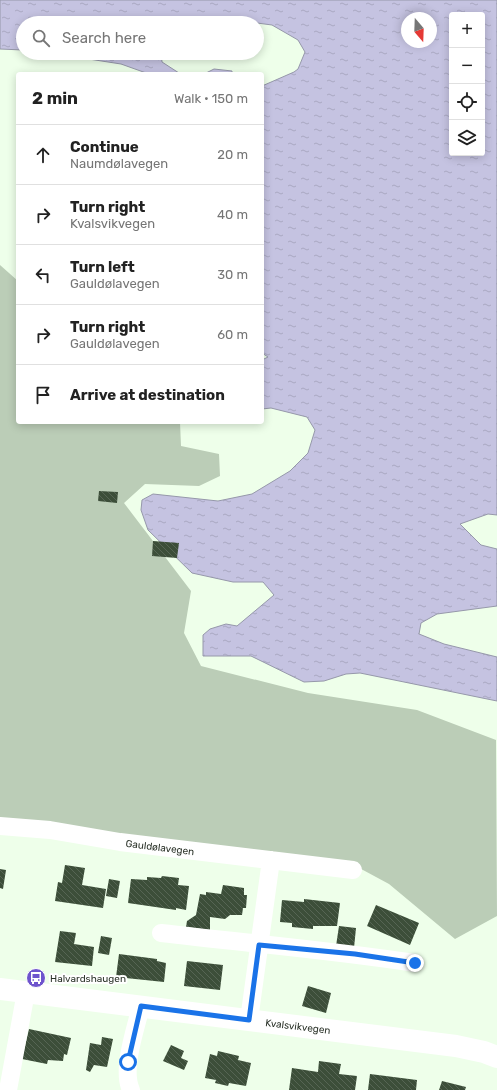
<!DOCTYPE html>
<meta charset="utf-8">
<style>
:root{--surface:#fff;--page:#f2f2f2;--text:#222;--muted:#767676;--line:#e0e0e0}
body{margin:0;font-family:Rubik,sans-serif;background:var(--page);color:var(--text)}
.controls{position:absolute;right:12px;top:12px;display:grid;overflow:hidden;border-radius:4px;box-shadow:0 2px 10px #0003}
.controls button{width:36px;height:36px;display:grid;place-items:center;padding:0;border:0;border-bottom:1px solid var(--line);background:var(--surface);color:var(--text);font:20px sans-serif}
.compass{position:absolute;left:401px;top:12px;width:36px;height:36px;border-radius:50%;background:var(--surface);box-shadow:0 2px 10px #0003;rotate:161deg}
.stop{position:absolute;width:12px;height:12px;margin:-9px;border:3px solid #1a73e8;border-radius:50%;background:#fff}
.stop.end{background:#1a73e8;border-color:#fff;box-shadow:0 1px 4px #0008}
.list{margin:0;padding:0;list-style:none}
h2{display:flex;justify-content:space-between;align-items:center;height:52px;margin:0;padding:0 16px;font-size:17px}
h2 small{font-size:13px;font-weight:400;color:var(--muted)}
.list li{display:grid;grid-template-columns:26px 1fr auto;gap:12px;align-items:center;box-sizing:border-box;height:60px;padding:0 16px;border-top:1px solid var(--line)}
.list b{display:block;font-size:15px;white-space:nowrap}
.list p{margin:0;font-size:13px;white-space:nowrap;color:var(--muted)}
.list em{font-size:13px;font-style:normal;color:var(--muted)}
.icon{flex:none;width:22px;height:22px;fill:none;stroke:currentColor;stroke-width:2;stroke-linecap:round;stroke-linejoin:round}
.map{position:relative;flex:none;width:497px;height:1090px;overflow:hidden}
.search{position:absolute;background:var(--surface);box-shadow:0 2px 10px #0003;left:16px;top:16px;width:248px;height:44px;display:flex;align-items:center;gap:10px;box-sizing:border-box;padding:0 14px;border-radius:22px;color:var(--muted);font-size:15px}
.panel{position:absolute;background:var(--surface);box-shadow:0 2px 10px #0003;left:16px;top:72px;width:248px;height:352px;border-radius:4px}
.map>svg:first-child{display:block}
.grass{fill:#bbcdb7}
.water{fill:url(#water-ripples);stroke:#9698aa;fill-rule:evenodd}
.building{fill:url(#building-back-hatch)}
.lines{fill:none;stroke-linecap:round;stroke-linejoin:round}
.minor{stroke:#fff;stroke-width:18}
.major{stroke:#fff;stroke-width:22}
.route{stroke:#1a73e8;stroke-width:5}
.labels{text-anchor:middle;stroke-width:4;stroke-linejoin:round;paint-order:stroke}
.street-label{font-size:10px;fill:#2a3228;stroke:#fff}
.poi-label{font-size:10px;fill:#2a3228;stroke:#fff;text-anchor:start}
</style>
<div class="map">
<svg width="497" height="1090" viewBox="0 0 497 1090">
<defs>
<pattern id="water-ripples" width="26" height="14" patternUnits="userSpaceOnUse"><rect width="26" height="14" fill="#c5c3e1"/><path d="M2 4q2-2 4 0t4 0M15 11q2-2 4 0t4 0" fill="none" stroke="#a9a8c1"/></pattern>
<pattern id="building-back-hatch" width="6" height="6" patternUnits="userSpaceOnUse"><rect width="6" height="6" fill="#3c4e39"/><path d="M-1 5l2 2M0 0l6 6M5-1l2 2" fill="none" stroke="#566554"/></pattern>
</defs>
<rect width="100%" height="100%" fill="#eeffea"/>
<path class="grass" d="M0 265 18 281V422H180L181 446 219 454 220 476 199 486 145 484 124 503 191 591 184 633 201 666 308 693 417 710 496 740 497 916 455 939 389 884 350 863 0 821Z"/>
<path class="water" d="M0 0H497V515L488 514 460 524 481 545 497 549V606L437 614 421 623 419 634 444 644 497 657V701L360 673 346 674 324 681 304 682 251 656H203V635L210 629 226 624 237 626 274 595 263 582H233L192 573 148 530 141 510 142 500 153 494 218 501 252 494 290 471 308 453 315 430 307 417 271 408 262 409V360L268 357 262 353V86L294 72 298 69 305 52 298 40 272 25 257 23H23V50L0 49ZM452 15H482V153H452ZM407 18H431V42H407Z
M50 53H161L162 62 179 73 187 74H149L121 64Z
M214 69 232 71V74H204Z"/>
<path class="building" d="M99 491 118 492 117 503 98 501Z
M153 541 179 543 177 558 152 556Z
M65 865 85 868 82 885 106 889 103 908 55 901 58 882 62 883Z
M0 869 6 870 3 889 0 888Z
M162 876 179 878 178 885 189 886 186 910 176 908V910L128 903 131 879 147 880V877L161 878Z
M109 879 120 881 117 898 106 896Z
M223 885 244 888V895H247L246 908H243L242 915H230L225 919 210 917V930L186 927 187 921 196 915 200 894 206 895V892L221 894Z
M304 899 340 903 337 926H313V929L292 927V923L280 922 282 900 304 902Z
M376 905 419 923 410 945 367 926Z
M339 926 356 928 354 948 336 946Z
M60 931 76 933 74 944 94 947 92 966 55 962Z
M101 936 112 938 109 955 98 953Z
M119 954 157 959V961L166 963 164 982 116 977Z
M187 961 223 965 220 990 184 986Z
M308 986 331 993 326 1013 302 1006Z
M29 1029 71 1038 67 1055 64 1054 63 1061 48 1060 47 1064 22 1059Z
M102 1037 113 1039 107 1067 94 1065 90 1072 86 1070 90 1043 101 1045Z
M171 1045 184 1051 181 1058 188 1061 184 1070 163 1061Z
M218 1051 239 1056 238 1060 251 1063 246 1086 229 1083 228 1086 215 1083 216 1080 205 1078 210 1054 217 1056Z
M319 1061 341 1064 339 1074 357 1076 355 1090H289L292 1068 318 1072Z
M370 1074 417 1080 416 1090H368Z
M442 1081 466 1087 465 1090H439Z"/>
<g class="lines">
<path class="minor" d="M0 826 50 830 120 842 353 870
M161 933C246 943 331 950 415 963
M249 1020 271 860
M8 1090 26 992
M131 1090C121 1069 136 1028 141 1006"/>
<path class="major" d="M0 989 456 1046 484 1052 497 1057"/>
</g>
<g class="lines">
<path class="route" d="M128 1062 141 1006 249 1020 259 945 355 954 415 963"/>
</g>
<defs>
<g id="bus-disc" transform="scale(1)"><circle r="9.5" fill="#6e54cd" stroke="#fff"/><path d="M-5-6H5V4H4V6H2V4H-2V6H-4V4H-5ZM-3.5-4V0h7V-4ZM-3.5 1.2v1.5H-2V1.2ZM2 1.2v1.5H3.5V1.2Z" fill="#fff"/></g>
</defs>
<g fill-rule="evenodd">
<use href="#bus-disc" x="36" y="978"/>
</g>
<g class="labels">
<g class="street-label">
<text transform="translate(160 847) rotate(7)" y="4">Gauldølavegen</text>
<text transform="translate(298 1026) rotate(7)" y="4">Kvalsvikvegen</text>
</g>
<g class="poi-label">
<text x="50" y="982">Halvardshaugen</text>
</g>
</g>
</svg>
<div class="controls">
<button>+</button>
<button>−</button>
<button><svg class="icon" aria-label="locate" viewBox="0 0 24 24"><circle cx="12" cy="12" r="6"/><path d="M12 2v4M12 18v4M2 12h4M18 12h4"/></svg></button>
<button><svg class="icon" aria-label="layers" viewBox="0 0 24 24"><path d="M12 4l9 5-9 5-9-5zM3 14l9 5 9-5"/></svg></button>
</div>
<svg class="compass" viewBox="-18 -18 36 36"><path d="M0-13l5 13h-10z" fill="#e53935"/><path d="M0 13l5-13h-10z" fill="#767676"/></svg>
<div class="stop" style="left:128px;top:1062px"></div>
<div class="stop end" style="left:415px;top:963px"></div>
<div class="search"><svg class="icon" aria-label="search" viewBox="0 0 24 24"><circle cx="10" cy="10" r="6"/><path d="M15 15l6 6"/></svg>Search here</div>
<section class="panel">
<h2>2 min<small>Walk · 150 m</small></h2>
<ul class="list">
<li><svg class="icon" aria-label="ahead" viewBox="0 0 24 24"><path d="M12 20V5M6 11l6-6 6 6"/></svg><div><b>Continue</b><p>Naumdølavegen</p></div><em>20 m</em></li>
<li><svg class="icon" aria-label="right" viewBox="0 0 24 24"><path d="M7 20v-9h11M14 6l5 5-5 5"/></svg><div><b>Turn right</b><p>Kvalsvikvegen</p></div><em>40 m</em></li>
<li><svg class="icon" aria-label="left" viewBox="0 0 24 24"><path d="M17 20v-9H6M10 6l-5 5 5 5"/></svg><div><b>Turn left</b><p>Gauldølavegen</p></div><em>30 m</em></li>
<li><svg class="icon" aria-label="right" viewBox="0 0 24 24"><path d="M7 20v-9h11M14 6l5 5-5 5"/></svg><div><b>Turn right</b><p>Gauldølavegen</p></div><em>60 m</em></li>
<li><svg class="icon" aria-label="arrive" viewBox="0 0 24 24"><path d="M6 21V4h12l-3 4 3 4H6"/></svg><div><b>Arrive at destination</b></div></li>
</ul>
</section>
</div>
